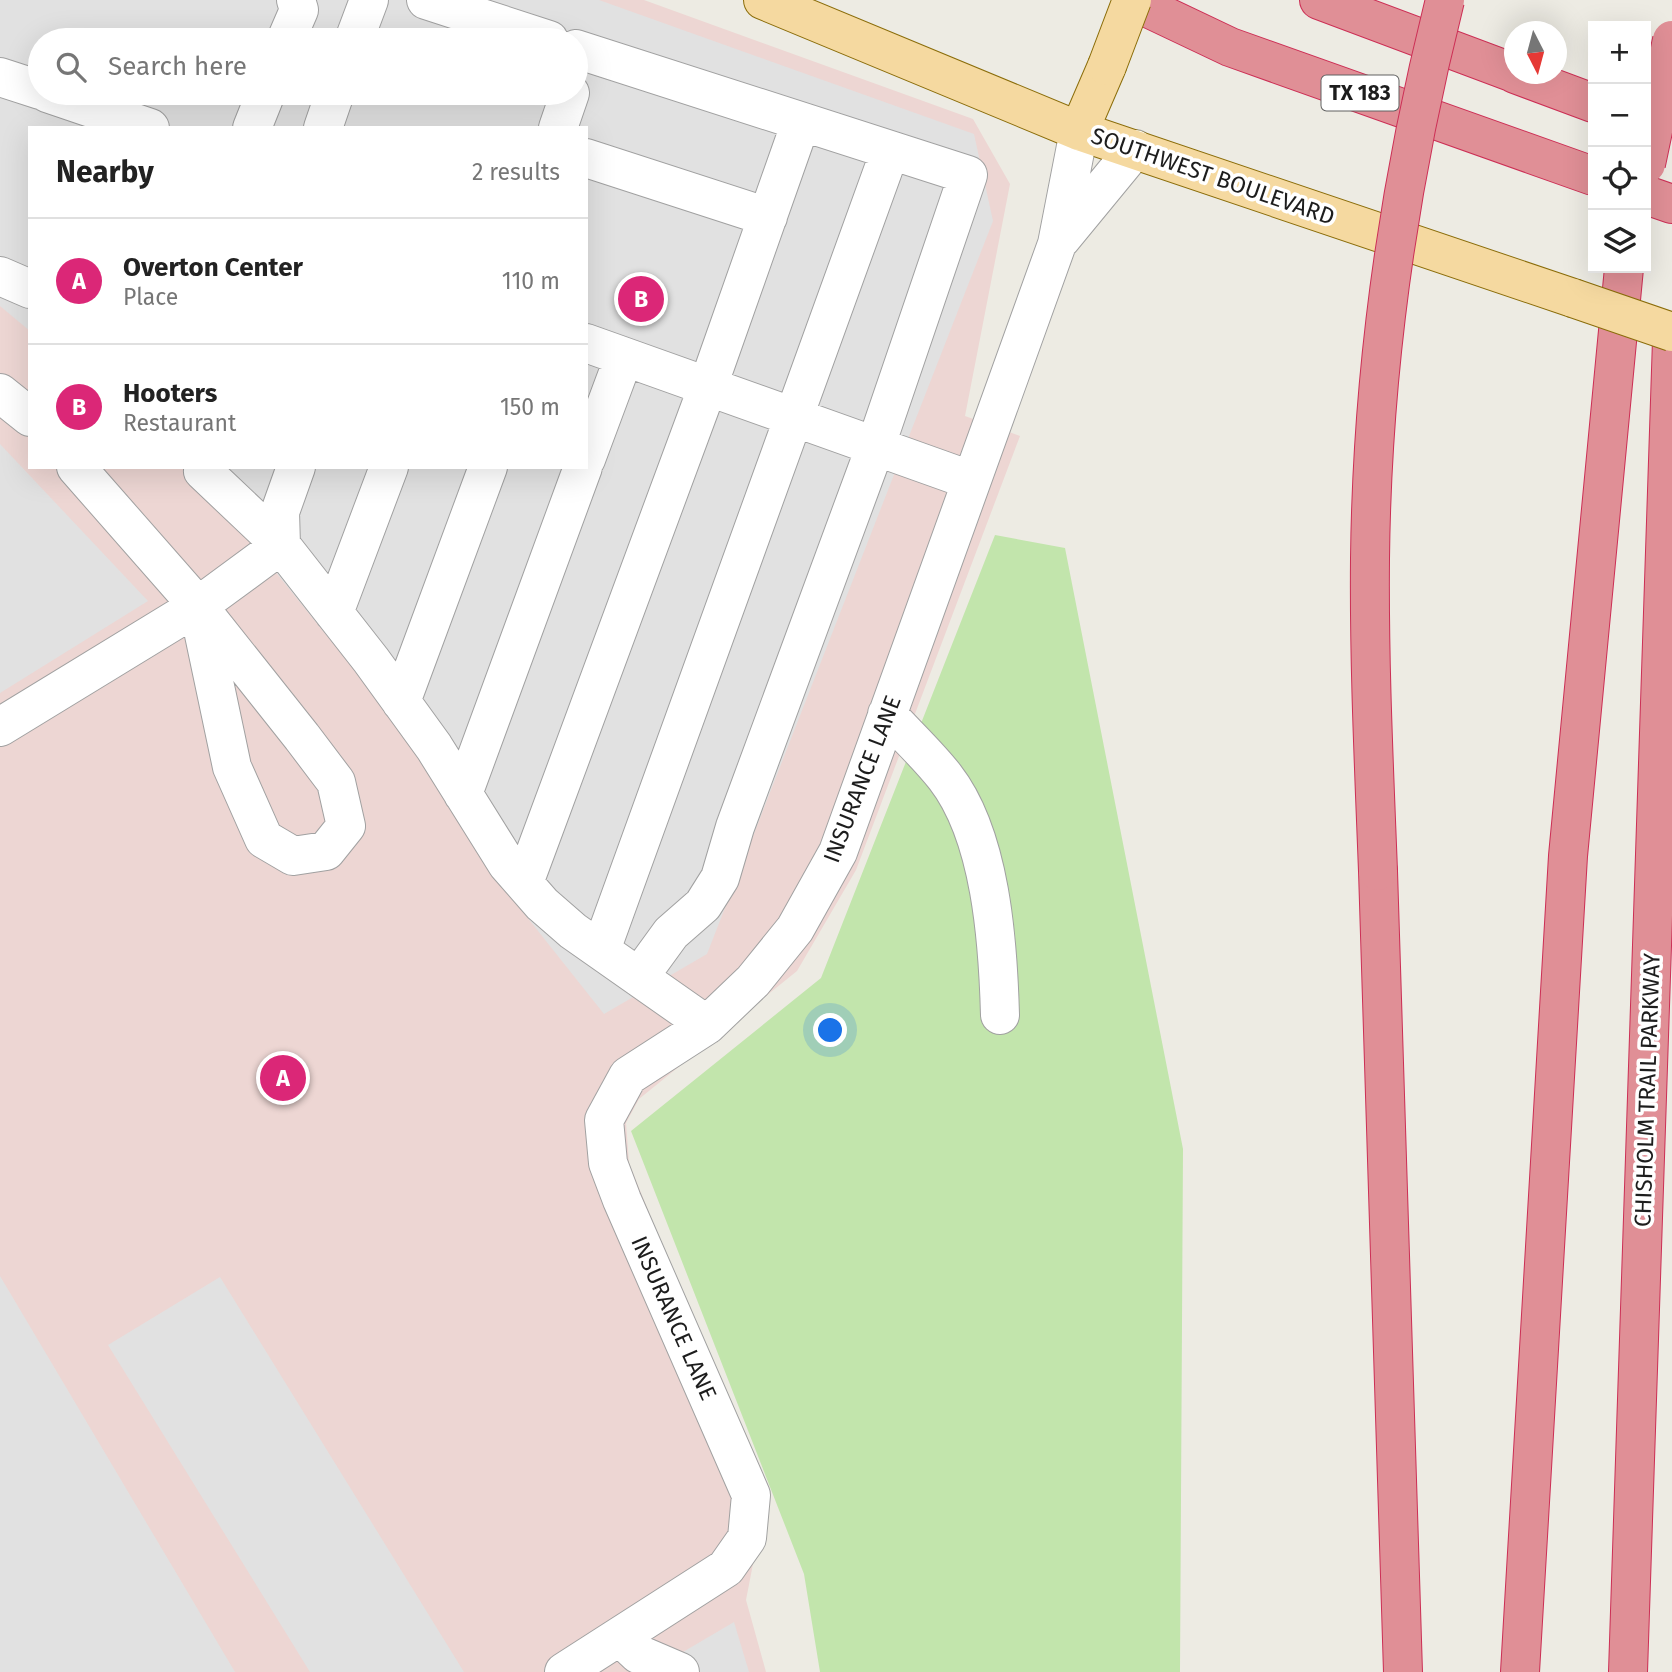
<!DOCTYPE html>
<meta charset="utf-8">
<style>
:root{--surface:#fff;--page:#f2f2f2;--text:#222;--muted:#767676;--line:#e0e0e0;--accent:#db2777}
body{margin:0;font-family:"Fira Sans",sans-serif;background:var(--page);color:var(--text)}
.controls{position:absolute;right:21px;top:21px;display:grid;overflow:hidden;border-radius:0px;box-shadow:0 7px 28px #0002}
.controls button{width:63px;height:63px;display:grid;place-items:center;padding:0;border:0;border-bottom:2px solid var(--line);background:var(--surface);color:var(--text);font:35px sans-serif}
.compass{position:absolute;left:1504px;top:21px;width:63px;height:63px;border-radius:50%;background:var(--surface);box-shadow:0 7px 28px #0002;rotate:174deg}
.you{position:absolute;left:831px;top:1031px;width:24px;height:24px;margin:-18px;border:5px solid #fff;border-radius:50%;background:#1a73e8;box-shadow:0 0 0 10px #1a73e833}
.badge{display:grid;place-items:center;width:46px;height:46px;border-radius:50%;background:var(--accent);color:#fff;font-size:23px;font-weight:700}
.pin{position:absolute;translate:-50% -50%;border:4px solid #fff;box-shadow:0 2px 7px #0006}
.list{margin:0;padding:0;list-style:none}
h2{display:flex;justify-content:space-between;align-items:center;height:91px;margin:0;padding:0 28px;font-size:30px}
h2 small{font-size:23px;font-weight:400;color:var(--muted)}
.list li{display:grid;grid-template-columns:46px 1fr auto;gap:21px;align-items:center;box-sizing:border-box;height:126px;padding:0 28px;border-top:2px solid var(--line)}
.list b{display:block;font-size:26px;white-space:nowrap}
.list p{margin:0;font-size:23px;white-space:nowrap;color:var(--muted)}
.list em{font-size:23px;font-style:normal;color:var(--muted)}
.icon{flex:none;width:38px;height:38px;fill:none;stroke:currentColor;stroke-width:2;stroke-linecap:round;stroke-linejoin:round}
.map{position:relative;flex:none;width:1672px;height:1672px;overflow:hidden}
.search{position:absolute;background:var(--surface);box-shadow:0 7px 28px #0002;left:28px;top:28px;width:560px;height:77px;display:flex;align-items:center;gap:18px;box-sizing:border-box;padding:0 24px;border-radius:38px;color:var(--muted);font-size:26px}
.panel{position:absolute;background:var(--surface);box-shadow:0 7px 28px #0002;left:28px;top:126px;width:560px;height:343px;border-radius:0px}
.map>svg:first-child{display:block}
.commercial{fill:#edd6d3;fill-rule:evenodd}
.grass{fill:#c2e5ac}
.parking{fill:#e1e1e1;fill-rule:evenodd}
.lines{fill:none;stroke-linecap:round;stroke-linejoin:round}
.minor-casing{stroke:#a1a1a1;stroke-width:40}
.major-casing{stroke:#8b6d0a;stroke-width:40}
.highway-casing{stroke:#cc2f55;stroke-width:40}
.minor{stroke:#fff;stroke-width:38}
.major{stroke:#f5d9a0;stroke-width:38}
.highway{stroke:#e08f96;stroke-width:38}
.major-bridge-casing{stroke:#8b6d0a;stroke-width:40;stroke-linecap:butt}
.highway-bridge-casing{stroke:#cc2f55;stroke-width:40;stroke-linecap:butt}
.major-bridge{stroke:#f5d9a0;stroke-width:38}
.highway-bridge{stroke:#e08f96;stroke-width:38}
.labels{text-anchor:middle;stroke-width:7;stroke-linejoin:round;paint-order:stroke}
.shield{fill:#fff;stroke:#616161;stroke-width:2}
.shield-label{font-size:21px;font-weight:bold;fill:#1d1d1d}
.street-label{font-size:23px;fill:#1d1d1d;stroke:#fff}
</style>
<div class="map">
<svg width="1672" height="1672" viewBox="0 0 1672 1672">
<rect width="100%" height="100%" fill="#edebe3"/>
<path class="commercial" d="M0 0H644L973 119 1010 184 965 416 1020 436 856 870 797 971 639 1099 626 1123 629 1163 765 1502 746 1600 766 1672H0ZM40 40H576V93H40ZM30 128H586V467H30Z"/>
<path class="grass" d="M995 535 1065 548 1183 1149 1180 1672H820L804 1574 631 1131 821 978Z"/>
<path class="parking" d="M0 0H599L974 134 993 221 707 954 604 1014 515 902 435 770 191 467H586V128H30V331L0 306ZM40 40H576V93H40Z
M0 444 148 601 0 693Z
M0 1276 235 1672H0Z
M220 1277 464 1672H310L108 1345Z
M734 1622 749 1672H649Z"/>
<g class="lines">
<g class="minor-casing">
<path id="minor" d="M426 0 549 40
M286 40 299 10 296 0
M354 40 369 0
M576 49 968 175 876 445 735 827 720 878 703 905 671 933 639 977
M0 77 40 90
M47 93 150 128
M252 128 266 93
M323 128 335 93
M558 128 570 93
M586 158 768 217
M1061 239 1135 149
M0 276 30 289
M586 343 970 480
M0 393 30 417
M586 459 624 357
M76 467 198 606 302 737 336 782 346 826 326 851 293 856 264 839 232 767 198 606
M204 467 203 471 281 545 371 660 434 747 507 864 542 904 573 931 707 1025
M334 613 389 467
M401 702 488 467
M887 714C906 735 928 755 945 777 991 836 998 942 1000 1015
M0 727 198 606 281 545 280 512 296 467
M463 794 583 467
M524 883 708 386 801 122
M601 950 890 151
M621 1638 638 1654 680 1672
M564 1672 726 1568 747 1538 751 1495 622 1200 608 1163 604 1120 628 1076 707 1025 753 981 795 929 838 852 1057 244 1079 131"/>
</g>
<g class="major-casing">
<path id="major" d="M763 0 1079 131 1573 298
M1079 131 1107 66"/>
</g>
<g class="highway-casing">
<path id="highway" d="M1131 0 1230 47 1593 176
M1319 0 1514 73
M1515 74 1593 103
M1646 195 1672 204
M1378 871 1403 1672
M1520 1672 1568 856 1624 268
M1628 1672 1672 340"/>
</g>
<use href="#minor" class="minor"/>
<use href="#major" class="major"/>
<use href="#highway" class="highway"/>
<g class="major-bridge-casing">
<path id="major-bridge" d="M1107 66 1132 0
M1573 298 1672 332"/>
</g>
<g class="highway-bridge-casing">
<path id="highway-bridge" d="M1646 164 1672 40
M1378 871C1374 767 1369 663 1370 559 1372 372 1399 182 1445 0"/>
</g>
<use href="#major-bridge" class="major-bridge"/>
<use href="#highway-bridge" class="highway-bridge"/>
</g>
<g class="labels">
<rect class="shield" x="1321.5" y="75.5" width="77" height="35" rx="5"/>
<g class="shield-label">
<text x="1360" y="100">TX 183</text>
</g>
<g class="street-label">
<text transform="translate(1213 176) rotate(19)" y="8">SOUTHWEST BOULEVARD</text>
<text transform="translate(862 779) rotate(-69)" y="8">INSURANCE LANE</text>
<text transform="translate(1647 1090) rotate(-88)" y="8">CHISHOLM TRAIL PARKWAY</text>
<text transform="translate(674 1318) rotate(66)" y="8">INSURANCE LANE</text>
</g>
</g>
</svg>
<div class="controls">
<button>+</button>
<button>−</button>
<button><svg class="icon" aria-label="locate" viewBox="0 0 24 24"><circle cx="12" cy="12" r="6"/><path d="M12 2v4M12 18v4M2 12h4M18 12h4"/></svg></button>
<button><svg class="icon" aria-label="layers" viewBox="0 0 24 24"><path d="M12 4l9 5-9 5-9-5zM3 14l9 5 9-5"/></svg></button>
</div>
<svg class="compass" viewBox="-18 -18 36 36"><path d="M0-13l5 13h-10z" fill="#e53935"/><path d="M0 13l5-13h-10z" fill="#767676"/></svg>
<div class="you"></div>
<div class="pin badge" style="left:283px;top:1078px">A</div>
<div class="pin badge" style="left:641px;top:299px">B</div>
<div class="search"><svg class="icon" aria-label="search" viewBox="0 0 24 24"><circle cx="10" cy="10" r="6"/><path d="M15 15l6 6"/></svg>Search here</div>
<section class="panel">
<h2>Nearby<small>2 results</small></h2>
<ul class="list">
<li><span class="badge">A</span><div><b>Overton Center</b><p>Place</p></div><em>110 m</em></li>
<li><span class="badge">B</span><div><b>Hooters</b><p>Restaurant</p></div><em>150 m</em></li>
</ul>
</section>
</div>
